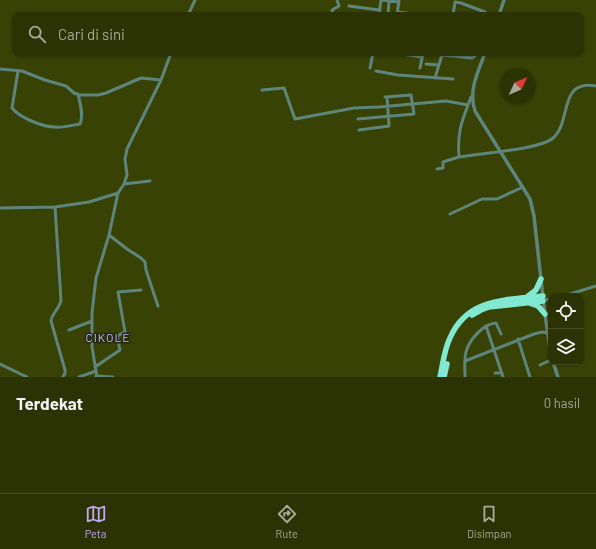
<!DOCTYPE html>
<html lang="id">
<style>
:root{--surface:#2b3204;--page:#373e13;--text:#f1f3f6;--muted:#a6aa9a;--line:#474d26;--accent:#c0a8f3}
body{margin:0;font-family:Barlow,sans-serif;background:var(--page);color:var(--text)}
.controls{position:absolute;right:12px;bottom:12px;display:grid;overflow:hidden;border-radius:8px;box-shadow:0 1px 3px #0004}
.controls button{width:36px;height:36px;display:grid;place-items:center;padding:0;border:0;border-bottom:1px solid var(--line);background:var(--surface);color:var(--text);font:20px sans-serif}
.compass{position:absolute;left:500px;top:68px;width:36px;height:36px;border-radius:50%;background:var(--surface);box-shadow:0 1px 3px #0004;rotate:46deg}
.list{margin:0;padding:0;list-style:none}
h2{display:flex;justify-content:space-between;align-items:center;height:52px;margin:0;padding:0 16px;font-size:17px}
h2 small{font-size:13px;font-weight:400;color:var(--muted)}
.icon{flex:none;width:22px;height:22px;fill:none;stroke:currentColor;stroke-width:2;stroke-linecap:round;stroke-linejoin:round}
.map{position:relative;flex:none;width:596px;height:377px;overflow:hidden}
.search{position:absolute;background:var(--surface);box-shadow:0 1px 3px #0004;left:12px;right:12px;top:12px;height:44px;display:flex;align-items:center;gap:10px;box-sizing:border-box;padding:0 14px;border-radius:8px;color:var(--muted);font-size:15px}
.sheet{height:116px;background:var(--surface)}
nav{display:flex;justify-content:space-around;align-items:center;box-sizing:border-box;height:56px;border-top:1px solid var(--line);background:var(--surface);font-size:11px;color:var(--muted)}
nav a{display:grid;justify-items:center;gap:2px}
nav .on{color:var(--accent)}
.map>svg:first-child{display:block}
.lines{fill:none;stroke-linecap:round;stroke-linejoin:round}
.minor{stroke:#5e857c;stroke-width:3}
.tertiary{stroke:#5e857c;stroke-width:3.5}
.motorway{stroke:#81e8d2;stroke-width:5.5}
.labels{text-anchor:middle;stroke-width:3;stroke-linejoin:round;paint-order:stroke}
.quarter-label{font-size:12px;letter-spacing:1px;fill:#cbb5fb;stroke:#21260f}
</style>
<div class="map">
<svg width="596" height="377" viewBox="0 0 596 377">
<rect width="100%" height="100%" fill="#394205"/>
<g class="lines">
<path class="minor" d="M381 0 399 2
M349 6 379 10
M398 12 420 15
M188 15 195 0
M333 15 332 10 339 6 337 0
M379 15 381 0
M388 15 389 1
M397 15 399 0
M453 15 455 2 461 3 485 12 488 15
M394 53 422 57
M423 53 472 58 477 54
M426 64 438 65
M370 68 373 53
M420 68 423 53
M0 69 22 71 45 80 66 86 74 93 80 95H98L106 93 141 78 161 80
M18 71 12 108C20 118 43 127 55 127 64 128 72 125 80 124 84 116 80 103 78 94
M376 71 398 75 453 79
M435 78 442 55
M262 90 284 88 295 119 354 108 379 107 446 101 468 105
M471 97C462 121 457 131 459 157 480 153 539 150 553 138 572 122 558 79 596 86
M358 119 414 114 411 95 385 97
M359 130 389 126 387 97
M437 169 443 168V162L459 157
M124 184 150 181
M55 207 61 300C60 308 52 313 51 321L65 370V373L63 377
M0 208 55 207 89 202 118 193
M450 214 482 199H497L523 187
M109 235 127 249 141 258 145 262 146 270 158 306
M564 296 596 286
M543 300 551 299
M486 326 503 377
M69 330 92 321
M518 339 530 377
M465 361 534 334 542 332 548 333
M0 364 27 377
M540 365 551 360
M95 367 120 350 117 336 125 332 118 292 141 290
M495 373H502
M96 376 113 377
M79 377 96 371
M97 377 92 347V313L96 278 109 235 118 193 124 184 127 175 125 159 127 149 161 80 171 53
M465 377C465 369 464 360 466 352 469 340 483 324 496 323L501 334"/>
<path class="tertiary" d="M499 15 504 0
M485 53C478 72 468 91 475 111L530 199 534 216 544 307 551 356
M553 362 558 377"/>
<path class="motorway" d="M527 297 536 290 541 279
M529 303 538 306 545 314
M472 315 481 310 489 307 543 301
M440 377C443 364 444 350 450 338 467 298 506 300 543 296
M444 377 447 364"/>
</g>
<g class="labels">
<g class="quarter-label">
<text x="108" y="342">CIKOLE</text>
</g>
</g>
</svg>
<div class="controls">
<button><svg class="icon" aria-label="locate" viewBox="0 0 24 24"><circle cx="12" cy="12" r="6"/><path d="M12 2v4M12 18v4M2 12h4M18 12h4"/></svg></button>
<button><svg class="icon" aria-label="layers" viewBox="0 0 24 24"><path d="M12 4l9 5-9 5-9-5zM3 14l9 5 9-5"/></svg></button>
</div>
<svg class="compass" viewBox="-18 -18 36 36"><path d="M0-13l5 13h-10z" fill="#e53935"/><path d="M0 13l5-13h-10z" fill="#a6aa9a"/></svg>
<div class="search"><svg class="icon" aria-label="search" viewBox="0 0 24 24"><circle cx="10" cy="10" r="6"/><path d="M15 15l6 6"/></svg>Cari di sini</div>
</div>
<section class="sheet">
<h2>Terdekat<small>0 hasil</small></h2>
<ul class="list">
</ul>
</section>
<nav>
<a class="on"><svg class="icon" aria-label="map" viewBox="0 0 24 24"><path d="M3 6l6-2 6 2 6-2v14l-6 2-6-2-6 2zM9 4v14M15 6v14"/></svg>Peta</a>
<a><svg class="icon" aria-label="directions" viewBox="0 0 24 24"><path d="M12 3l9 9-9 9-9-9zM9 14v-3h6M13 9l2 2-2 2"/></svg>Rute</a>
<a><svg class="icon" aria-label="saved" viewBox="0 0 24 24"><path d="M7 4h10v16l-5-4-5 4z"/></svg>Disimpan</a>
</nav>
